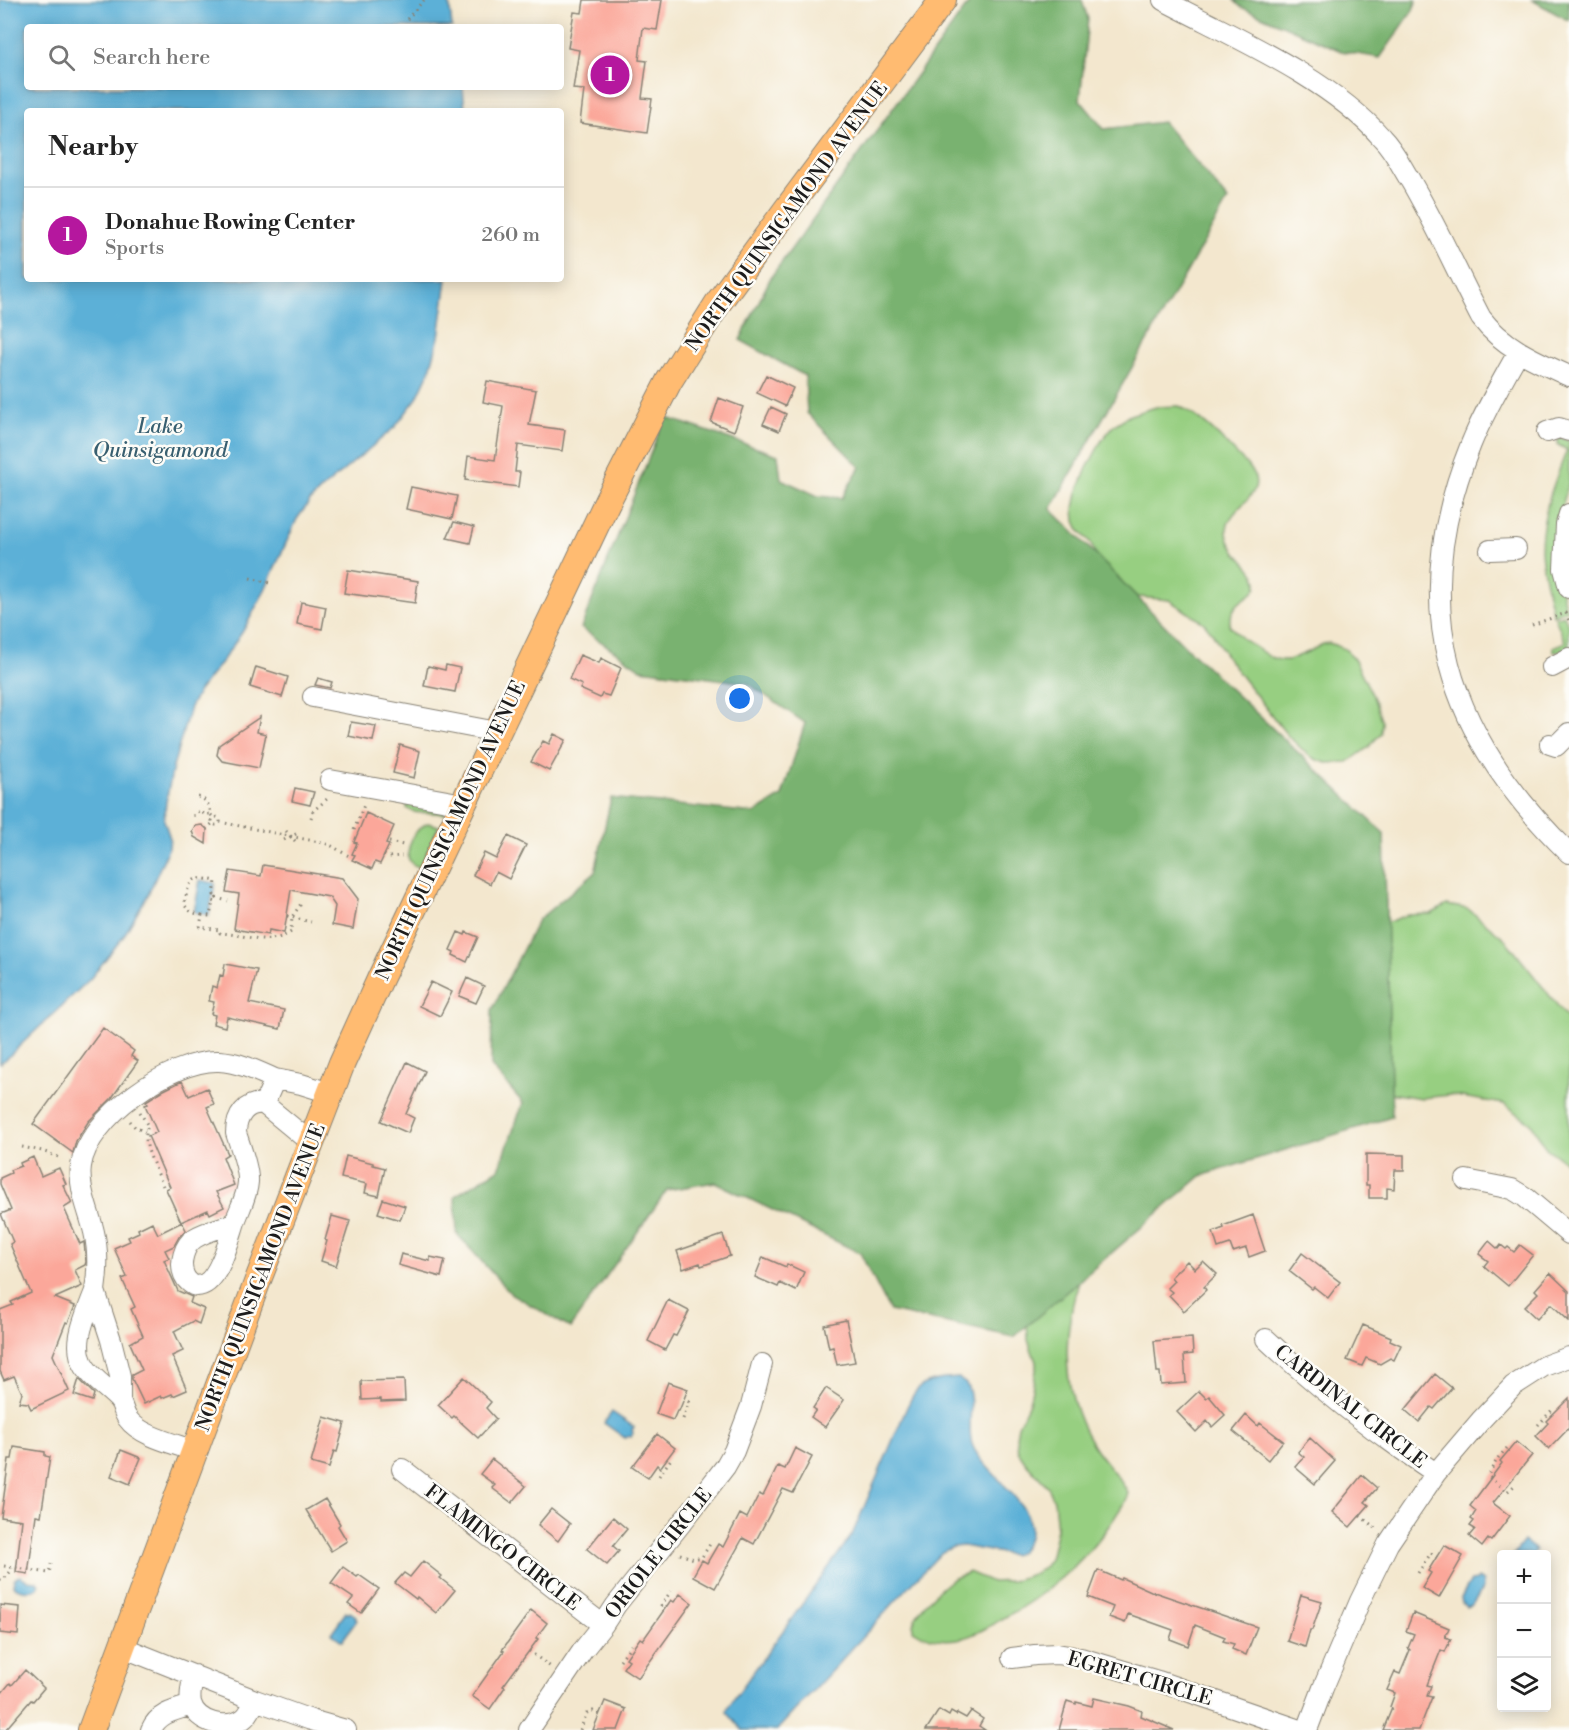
<!DOCTYPE html>
<meta charset="utf-8">
<style>
:root{--surface:#fff;--page:#f2f2f2;--text:#222;--muted:#767676;--line:#e0e0e0;--accent:#b5179e}
body{margin:0;font-family:"Libre Bodoni",serif;background:var(--page);color:var(--text)}
.controls{position:absolute;right:18px;bottom:18px;display:grid;overflow:hidden;border-radius:6px;box-shadow:0 3px 15px #0003}
.controls button{width:54px;height:54px;display:grid;place-items:center;padding:0;border:0;border-bottom:2px solid var(--line);background:var(--surface);color:var(--text);font:30px sans-serif}
.you{position:absolute;left:740px;top:699px;width:21px;height:21px;margin:-15px;border:4px solid #fff;border-radius:50%;background:#1a73e8;box-shadow:0 0 0 9px #1a73e833}
.badge{display:grid;place-items:center;width:39px;height:39px;border-radius:50%;background:var(--accent);color:#fff;font-size:20px;font-weight:700}
.pin{position:absolute;translate:-50% -50%;border:3px solid #fff;box-shadow:0 2px 6px #0006}
.list{margin:0;padding:0;list-style:none}
h2{display:flex;justify-content:space-between;align-items:center;height:78px;margin:0;padding:0 24px;font-size:26px}
h2 small{font-size:20px;font-weight:400;color:var(--muted)}
.list li{display:grid;grid-template-columns:39px 1fr auto;gap:18px;align-items:center;box-sizing:border-box;height:96px;padding:0 24px;border-top:2px solid var(--line)}
.list b{display:block;font-size:22px;white-space:nowrap}
.list p{margin:0;font-size:20px;white-space:nowrap;color:var(--muted)}
.list em{font-size:20px;font-style:normal;color:var(--muted)}
.icon{flex:none;width:33px;height:33px;fill:none;stroke:currentColor;stroke-width:2;stroke-linecap:round;stroke-linejoin:round}
.map{position:relative;flex:none;width:1569px;height:1730px;overflow:hidden}
.search{position:absolute;background:var(--surface);box-shadow:0 3px 15px #0003;left:24px;top:24px;width:540px;height:66px;display:flex;align-items:center;gap:15px;box-sizing:border-box;padding:0 21px;border-radius:6px;color:var(--muted);font-size:22px}
.panel{position:absolute;background:var(--surface);box-shadow:0 3px 15px #0003;left:24px;top:108px;width:540px;height:174px;border-radius:6px}
.map>svg:first-child{display:block}
.green{fill:#97cf81;stroke:#5a764e;stroke-width:1.5}
.forest{fill:#79b26f;stroke:#4a6746;stroke-width:1.5}
.water{fill:#5bb0d7;stroke:#3c667a;stroke-width:1.5}
.building{fill:#fba79a}
.lines{fill:none;stroke-linecap:round;stroke-linejoin:round}
.minor-casing{stroke:#888275;stroke-width:22}
.major-casing{stroke:#888275;stroke-width:28}
.path{stroke:#888275;stroke-width:3;stroke-dasharray:1.5 4.5;stroke-linecap:butt}
.minor{stroke:#fff;stroke-width:20}
.major{stroke:#ffbb71;stroke-width:26}
.labels{text-anchor:middle;stroke-width:5;stroke-linejoin:round;paint-order:stroke}
.street-label{font-size:20px;fill:#1c1c1c;stroke:#fdfcf7}
.water-label{font-size:21px;font-style:italic;fill:#385f70;stroke:#fdfcf7}
</style>
<div class="map">
<svg width="1569" height="1730" viewBox="0 0 1569 1730">
<rect width="100%" height="100%" fill="#fdfcf7"/>
<filter id="ink" filterUnits="userSpaceOnUse"><feTurbulence type="fractalNoise" baseFrequency=".0167" numOctaves="2"/><feDisplacementMap in="SourceGraphic" scale="12" xChannelSelector="R" yChannelSelector="G"/><feConvolveMatrix kernelMatrix="1 2 1 2 8 2 1 2 1" color-interpolation-filters="sRGB"/></filter>
<filter id="wash" filterUnits="userSpaceOnUse"><feTurbulence type="fractalNoise" baseFrequency=".008" numOctaves="4" result="noise"/><feDisplacementMap in="SourceGraphic" scale="24" xChannelSelector="R" yChannelSelector="G"/><feGaussianBlur stdDeviation="1.35" result="paint"/><feColorMatrix in="noise" values="0 0 0 0 0 0 0 0 0 0 0 0 0 0 0 0 0 1.4 0 .05"/><feComposite in="paint" operator="in"/></filter>
<g filter="url(#wash)">
<rect width="100%" height="100%" fill="#f3e7ce"/>
<path class="green" d="M1179 406C1208 421 1229 447 1251 469 1268 495 1235 503 1228 524 1220 550 1258 565 1257 584 1257 594 1244 597 1238 604 1233 609 1230 617 1229 625L1243 639 1270 657 1280 660H1289L1308 652 1323 644 1329 643 1345 649 1351 655 1355 661 1373 696 1382 722 1381 733 1369 747 1348 762 1327 763 1317 760 1308 755 1287 735 1228 659 1213 634 1204 623 1169 600 1139 597 1114 587 1106 576 1090 542 1079 530 1075 521 1074 508 1077 493 1087 468 1102 440 1114 425 1130 415 1156 407Z
M1558 438H1561L1569 441V482L1560 514 1559 581 1566 610 1553 615C1548 594 1542 572 1541 550 1541 515 1554 482 1567 450L1557 444Z
M1564 615 1569 627V647L1557 652H1554L1553 649V647L1565 642 1555 618Z
M407 803 448 807 445 814C441 814 438 813 434 813 423 811 416 816 407 808Z
M428 823 439 826 420 868 412 864 408 858C408 843 414 829 428 823Z
M1447 905 1468 909 1504 938 1569 1020V1164L1546 1148 1531 1123 1504 1104 1450 1095 1422 1098 1309 1081 1343 939 1407 915 1431 914Z
M1081 1275C1062 1332 1060 1392 1093 1445 1103 1462 1119 1475 1128 1493 1126 1502 1120 1509 1115 1517 1086 1562 1042 1598 995 1623 983 1630 971 1637 957 1639 941 1641 926 1639 913 1630 910 1615 939 1589 951 1580 956 1577 963 1575 969 1572L992 1582 1012 1581 1035 1573 1045 1566 1050 1559 1057 1529 1054 1501 1048 1487 1026 1463 1018 1451 1016 1437 1018 1426 1029 1403 1036 1371V1362L1028 1340 1027 1321Z"/>
<path class="forest" d="M971 0H1082L1088 19 1080 100 1104 129 1163 122 1228 200 1051 509 1188 649 1384 833 1392 1117 1201 1176 1014 1337 890 1311 860 1253 715 1182 667 1190 570 1328 510 1293 457 1234 455 1196 499 1169 523 1103 491 1066 492 1010 538 920 595 872 611 798 755 813 782 796 805 723 747 683 641 669 581 628 665 417 778 455 781 479 818 496 842 498 860 467 807 413 805 376 740 340 771 277Z
M1234 0H1417L1412 12 1380 58 1341 51 1241 7Z
M1532 0H1569V21Z"/>
<path class="water" d="M0 0H449L452 27H27V87H463L465 111H27V279H447L439 337 430 370 417 398 395 427 323 488 310 501 297 519 263 594 243 631 225 657 199 691 190 707 173 767 166 802 164 820 170 838 169 847 148 895 123 937 90 979 6 1059 0 1063Z
M200 880 215 883 209 915 194 912Z
M959 1378C959 1379 965 1383 966 1384 976 1399 966 1425 972 1444 982 1473 1042 1506 1028 1540 1025 1547 1021 1553 1012 1555L963 1546 953 1547 942 1552 915 1580 777 1730H742L727 1712 728 1707 852 1535 907 1407C910 1401 913 1394 917 1390 927 1379 945 1379 959 1378Z
M612 1412 634 1427 632 1430 633 1433 631 1437 628 1436 625 1438 604 1423Z
M1524 1541 1536 1550 1533 1554H1514Z
M20 1576 27 1580 37 1581 39 1585 37 1588C30 1592 19 1591 13 1585L14 1580 17 1577Z
M1478 1578 1483 1581V1588L1472 1605 1467 1607 1462 1603 1461 1598 1471 1581 1477 1580Z
M346 1612 348 1614 350 1612 356 1616 355 1618 357 1620 342 1641 331 1633Z"/>
<g id="blocks">
<path class="building" d="M584 0H662L657 30 643 28 639 60 647 61 642 98 652 99 647 133 580 123 584 90 573 89 579 50 568 48 574 12 582 13Z
M766 375 793 388 785 406 757 393Z
M487 381 536 390 529 425 565 430 562 451 518 445 515 472H520L518 487 465 480 468 456 495 460 503 406 483 402Z
M719 398 743 407 734 431 711 422Z
M771 407 786 414 779 431 763 424Z
M411 487 457 496 452 519 406 509Z
M454 522 474 527 470 543 447 538Z
M348 570 418 581 415 603 344 593Z
M301 602 326 607 322 629 297 624Z
M580 655 599 663 601 658 621 668 609 696 602 694 600 698 580 689 582 685 569 679Z
M446 665 460 668 455 692 424 686 428 666 445 670Z
M256 667 288 677 282 697 250 687Z
M318 678 332 682 330 688 315 685Z
M260 717 257 732 266 734 259 768 222 761 217 755 219 745Z
M351 722 376 726 373 741 348 736Z
M554 734 566 740 549 771 531 762 543 741 549 744Z
M400 745 420 751 414 778 393 773Z
M295 788 314 792 310 805 292 801Z
M366 813 394 826 386 844 389 845 380 864 375 862 372 869 352 860 355 855 352 854 357 843 354 842Z
M202 825 207 829 206 844 194 837 192 831 195 826Z
M508 836 526 845 509 879 496 872 490 884 473 875 484 853 496 859Z
M263 865 342 878 358 899 353 929 332 925 335 906 329 897 291 890 284 933 269 930 268 935 234 929 239 894 226 892 230 871 261 876Z
M458 932 465 935 466 932 478 937 467 962 453 955 454 952 450 950Z
M225 964 257 970 249 1003 284 1010 280 1029 227 1017 225 1027 213 1024 215 1015 211 1014 214 1002 209 1001 212 986 217 988 220 975 223 976Z
M467 978 484 986 476 1003 459 996Z
M431 982 452 992 440 1016 419 1006Z
M103 1028 134 1051 131 1056 138 1061 111 1099 88 1122 76 1141 73 1153 33 1124Z
M407 1062 425 1071 406 1114 414 1118 408 1133 381 1121Z
M182 1081 189 1096 207 1088 214 1104 207 1107 228 1154 223 1157 234 1185 216 1192 224 1207 210 1214 208 1210 181 1222 166 1189 170 1187 148 1136 157 1132 145 1105 148 1104 146 1101 162 1091Z
M1366 1154 1404 1155V1170H1395L1394 1189 1387 1188V1198H1369V1185H1366Z
M346 1156 373 1163V1165L385 1168 379 1196 365 1193 367 1184 341 1178Z
M33 1157 41 1176 59 1168 66 1184 63 1185 72 1203 64 1208 80 1244 84 1242 86 1262 85 1265 75 1270 82 1286 55 1298 75 1306 68 1323 66 1322 53 1355 69 1391 31 1409 28 1403 19 1402 22 1393 14 1376 4 1380 0 1371V1310L13 1305 11 1302 31 1293 10 1244 13 1242 1 1214 11 1210 0 1184V1178L11 1173 10 1170 21 1166 20 1163Z
M383 1199 405 1206 400 1220 378 1213Z
M1253 1215 1265 1251 1249 1257 1246 1248 1233 1252 1230 1244 1218 1248 1213 1232 1224 1228 1223 1226Z
M332 1216 350 1221 336 1266 321 1261 327 1241 325 1240Z
M152 1222 158 1234 182 1222 186 1230 179 1237 174 1246 165 1250 169 1258 164 1260 178 1291 192 1297 190 1303 204 1309 199 1324 193 1321 174 1331 183 1351 172 1356 187 1390 173 1396 172 1394 162 1398 161 1396 144 1404 132 1379V1375L142 1370 130 1343 143 1336 131 1309 135 1307 122 1279 127 1277 114 1248 130 1241 128 1237 139 1232 138 1229Z
M723 1235 730 1256 701 1266 700 1263 683 1269 677 1251Z
M1489 1241 1498 1249 1501 1245 1506 1249 1508 1247 1514 1252 1520 1245 1533 1255 1508 1286 1484 1266 1488 1261 1479 1254Z
M1302 1253 1340 1282 1328 1298 1314 1287 1312 1289 1289 1271Z
M401 1254 430 1261V1257L445 1260 441 1277 398 1265Z
M763 1257 786 1267 787 1264 804 1272 796 1291 780 1283 778 1287 755 1277Z
M1187 1261 1195 1269 1203 1261 1217 1274 1204 1287 1206 1290 1184 1311 1169 1295 1172 1292 1167 1288 1174 1281 1171 1277Z
M1550 1273 1569 1291V1321L1551 1304 1537 1319 1524 1307 1538 1293 1535 1290Z
M668 1300 689 1311 676 1336 673 1335 665 1350 648 1341Z
M846 1320 855 1362 837 1365 833 1347 829 1348 824 1325Z
M1363 1325 1391 1337 1390 1340 1401 1345 1394 1360 1390 1358 1380 1364 1366 1358 1362 1366 1347 1360Z
M1192 1338 1193 1354 1184 1355 1186 1383 1161 1385 1160 1372H1157L1154 1341Z
M1435 1374 1452 1388 1434 1409 1431 1407 1419 1422 1405 1410Z
M464 1377 491 1402 486 1408 496 1419 478 1438 454 1416 452 1418 438 1405Z
M79 1379 94 1394 92 1401 74 1395Z
M404 1380 405 1401 381 1402V1399L362 1400 361 1381Z
M668 1382 688 1389 679 1411H677L673 1420 656 1414Z
M826 1388 844 1400 825 1427 811 1417 816 1410 813 1408Z
M1199 1391 1206 1398 1209 1396 1225 1415 1212 1427 1207 1421 1196 1432 1177 1412Z
M1569 1398V1428L1549 1449 1536 1436 1548 1423 1546 1421Z
M1246 1415 1258 1426 1260 1423 1283 1441 1268 1460 1233 1431Z
M324 1417 345 1423 337 1452 334 1451 329 1468 311 1463Z
M657 1434 675 1448 660 1468 657 1465 648 1478 632 1467Z
M1310 1438 1335 1461 1315 1484 1295 1467 1304 1457 1298 1452Z
M1516 1442 1532 1455 1493 1503 1510 1516 1491 1541 1488 1539 1482 1547 1469 1536 1475 1529 1470 1526 1474 1521 1471 1519 1476 1511 1470 1506 1502 1463 1500 1461Z
M14 1447 45 1452V1456L50 1457 41 1516 36 1515 28 1574 16 1572 22 1520 1 1517 9 1459H12Z
M795 1448 812 1457 793 1493 783 1489 754 1544 743 1538 715 1588 693 1576 702 1560 707 1563 718 1544 723 1547 740 1514 747 1518 759 1494 763 1496 778 1466 785 1469Z
M121 1450 141 1458 130 1484 111 1476Z
M492 1459 526 1486 512 1503 492 1488 495 1485 480 1474Z
M1362 1475 1377 1488 1365 1502 1369 1505 1350 1527 1332 1512Z
M325 1499 340 1524 338 1526 347 1541 331 1551 306 1510Z
M551 1509 570 1524 558 1541 538 1525Z
M613 1517 627 1529 613 1546 619 1551 607 1565 587 1549Z
M1444 1545 1463 1556 1439 1598 1422 1588 1431 1573 1428 1571Z
M423 1561 442 1576 440 1578 455 1590 436 1613 417 1597 416 1599 395 1583 404 1573 410 1577Z
M343 1567 357 1577 359 1575 379 1589 361 1613 348 1604 353 1598 331 1583Z
M1098 1570 1121 1580 1122 1578 1151 1591 1257 1627 1246 1655 1232 1649 1234 1644 1223 1641 1225 1637 1195 1625 1188 1646 1170 1639 1173 1630 1128 1614 1125 1623 1109 1617 1113 1607 1088 1597Z
M680 1594 692 1603 638 1678 623 1668 629 1660 626 1658 640 1638 643 1640 671 1600 674 1602Z
M1301 1595 1322 1601 1312 1630H1310L1305 1647 1287 1641Z
M0 1605 20 1607 18 1635 0 1633Z
M531 1610 547 1623 536 1638 538 1639 503 1686 505 1687 490 1709 472 1696 504 1651 502 1650Z
M1413 1613 1449 1628 1445 1637 1451 1639 1445 1652 1441 1650 1427 1685 1431 1686 1427 1696 1432 1697 1419 1730H1383L1392 1708 1390 1707 1395 1693 1387 1690 1395 1672 1400 1674 1410 1650 1408 1648 1414 1634 1406 1631Z
M25 1670 44 1688 33 1701 31 1700 5 1730H0V1695L10 1683 12 1685Z
M1094 1698 1129 1706 1142 1711 1141 1716 1174 1730H1059L1067 1701 1076 1704V1702L1092 1706Z
M605 1701 626 1709 618 1730H593Z
M939 1710 949 1716 951 1712 956 1715 957 1713 966 1718 971 1711 983 1719 979 1726 985 1730H926Z"/>
</g>
</g>
<g filter="url(#ink)">
<use href="#blocks" fill-opacity="0" stroke="#888275" stroke-width="1.5"/>
<g class="lines">
<g class="minor-casing">
<path id="minor" d="M1163 0C1235 38 1328 77 1382 138 1394 150 1401 166 1410 180 1436 224 1457 272 1481 318 1503 347 1536 361 1569 376
M1519 351C1502 381 1484 412 1471 444 1405 607 1446 733 1569 853
M1547 432 1559 428 1569 431
M1569 514 1566 524 1564 569 1569 588
M1490 550 1516 549
M1552 667 1569 658
M313 697 497 732
M1550 744 1556 746 1569 733
M330 780 464 804
M275 1079 301 1084 330 1093
M1466 1180 1512 1189 1525 1197 1569 1234
M234 1223C222 1228 206 1231 195 1238 184 1245 179 1263 184 1275 186 1280 192 1286 197 1286 218 1286 229 1240 234 1225 238 1211 247 1198 248 1182 249 1169 240 1146 236 1133 236 1117 246 1101 264 1104L310 1142
M95 1291C98 1271 99 1253 94 1232 89 1211 78 1188 81 1166 87 1118 172 1059 219 1061 239 1062 257 1071 275 1079L264 1104
M1266 1339C1300 1371 1335 1400 1372 1428 1393 1443 1414 1459 1436 1473
M120 1402V1376L111 1340 95 1291C87 1313 70 1344 85 1367 93 1379 107 1388 118 1399 123 1404 123 1413 128 1419 140 1436 176 1444 194 1451
M402 1469 603 1625
M122 1647 255 1700 311 1720 346 1730
M1012 1658 1035 1655 1057 1654 1081 1658 1158 1681 1300 1730
M194 1675C192 1684 189 1693 191 1703 197 1723 226 1730 243 1719 249 1715 252 1707 255 1700
M151 1730C158 1713 175 1710 192 1705
M529 1730 583 1650 603 1625 616 1605 688 1515 725 1467 734 1451 751 1406 762 1364
M1307 1730 1323 1688 1360 1601 1388 1544 1436 1473 1482 1419 1513 1386 1544 1366 1569 1357"/>
</g>
<g class="major-casing">
<path id="major" d="M91 1730 258 1280 342 1063 381 977 607 502 669 381 718 303 787 209 943 0"/>
</g>
<path class="path" d="M407 19 424 0
M250 578 273 584
M1532 625 1566 613 1569 621
M198 797C206 799 211 806 210 814L214 818
M193 816 197 812 200 811 204 814H210
M212 821a4 4 0 1 1 8 0a4 4 0 1 1-8 0Z
M311 818 313 811 327 799
M220 822 324 843C335 846 341 853 352 857
M206 829 213 823
M354 830 364 805
M286 831 296 842
M284 840 298 833
M389 842 403 845
M384 855 389 857 402 856
M216 898 228 901
M202 915C194 913 189 912 184 904 190 880 190 875 216 881L214 895H217L216 902 213 901 210 916 202 915 200 927 220 930V933C244 934 269 947 291 932L292 917 303 901
M287 916 311 922
M140 1112 148 1126C140 1144 157 1169 163 1186
M130 1121 135 1127 145 1132
M22 1147 42 1151 61 1158
M683 1419 689 1402 685 1400
M1538 1425 1553 1409
M1507 1448 1498 1458 1488 1475 1489 1477 1507 1492 1515 1485
M659 1476 671 1459
M1360 1516 1377 1529
M680 1554 694 1559 702 1557 712 1541
M4 1566 49 1573 51 1564
M1418 1573 1431 1553 1437 1557
M0 1580H3L11 1571 12 1568
M664 1610 660 1607 671 1591
M529 1651 552 1668
M620 1660 631 1645
M580 1730 587 1713 593 1711 600 1714"/>
<use href="#minor" class="minor"/>
<use href="#major" class="major"/>
</g>
</g>
<g class="labels">
<g class="street-label">
<text transform="translate(786 216) rotate(-54)" y="7">NORTH QUINSIGAMOND AVENUE</text>
<text transform="translate(450 830) rotate(-65)" y="7">NORTH QUINSIGAMOND AVENUE</text>
<text transform="translate(260 1277) rotate(-69)" y="7">NORTH QUINSIGAMOND AVENUE</text>
<text transform="translate(1351 1406) rotate(38)" y="7">CARDINAL CIRCLE</text>
<text transform="translate(503 1547) rotate(38)" y="7">FLAMINGO CIRCLE</text>
<text transform="translate(658 1553) rotate(-52)" y="7">ORIOLE CIRCLE</text>
<text transform="translate(1140 1678) rotate(16)" y="7">EGRET CIRCLE</text>
</g>
<g class="water-label">
<text x="160" y="433">Lake<tspan x="160" dy="24">Quinsigamond</tspan></text>
</g>
</g>
</svg>
<div class="controls">
<button>+</button>
<button>−</button>
<button><svg class="icon" aria-label="layers" viewBox="0 0 24 24"><path d="M12 4l9 5-9 5-9-5zM3 14l9 5 9-5"/></svg></button>
</div>
<div class="you"></div>
<div class="pin badge" style="left:610px;top:75px">1</div>
<div class="search"><svg class="icon" aria-label="search" viewBox="0 0 24 24"><circle cx="10" cy="10" r="6"/><path d="M15 15l6 6"/></svg>Search here</div>
<section class="panel">
<h2>Nearby<small></small></h2>
<ul class="list">
<li><span class="badge">1</span><div><b>Donahue Rowing Center</b><p>Sports</p></div><em>260 m</em></li>
</ul>
</section>
</div>
